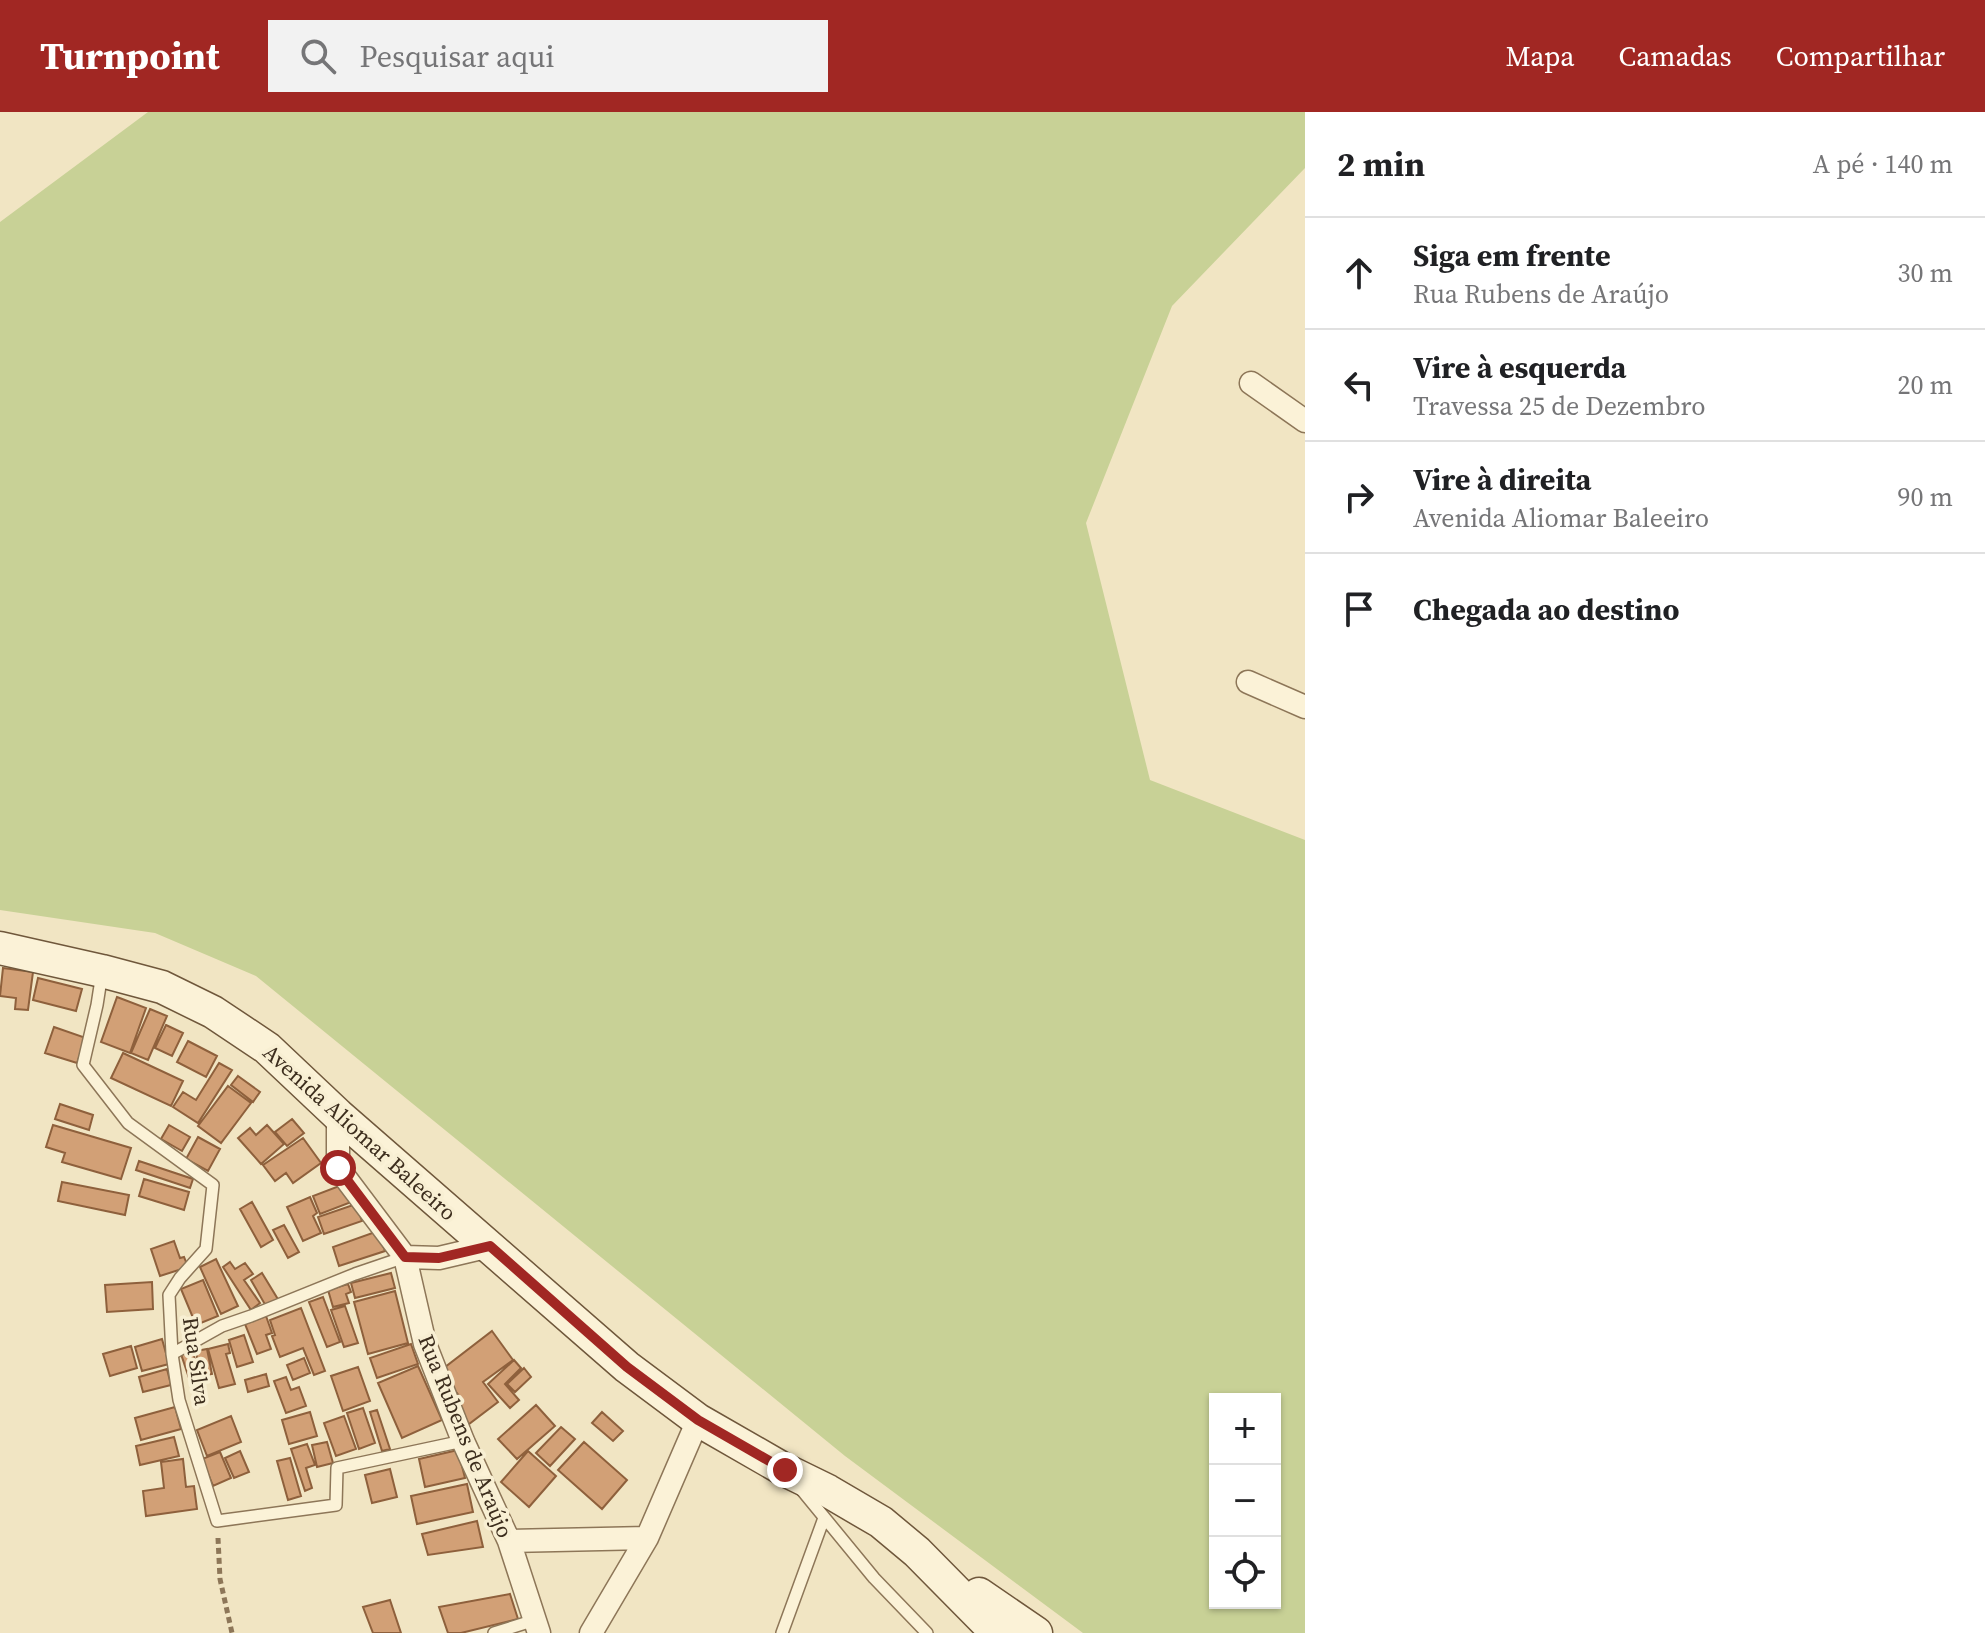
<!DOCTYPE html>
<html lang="pt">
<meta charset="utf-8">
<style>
:root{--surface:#fff;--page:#f2f2f2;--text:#202124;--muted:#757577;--line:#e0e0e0;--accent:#a12723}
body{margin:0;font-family:"Source Serif 4",serif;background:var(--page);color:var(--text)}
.controls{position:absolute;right:24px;bottom:24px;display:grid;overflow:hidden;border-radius:0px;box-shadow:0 2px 6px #0004}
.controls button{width:72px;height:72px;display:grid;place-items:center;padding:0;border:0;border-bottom:2px solid var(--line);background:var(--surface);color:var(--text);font:40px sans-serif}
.stop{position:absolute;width:24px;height:24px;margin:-18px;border:6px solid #a12723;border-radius:50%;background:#fff}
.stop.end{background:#a12723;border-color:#fff;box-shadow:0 2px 8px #0008}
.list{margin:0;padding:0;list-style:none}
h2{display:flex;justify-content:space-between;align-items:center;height:104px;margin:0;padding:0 32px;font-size:34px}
h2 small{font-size:26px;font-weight:400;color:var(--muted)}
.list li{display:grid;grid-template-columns:52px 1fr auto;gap:24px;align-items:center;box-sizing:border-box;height:112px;padding:0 32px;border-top:2px solid var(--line)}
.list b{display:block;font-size:30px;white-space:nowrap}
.list p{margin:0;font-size:26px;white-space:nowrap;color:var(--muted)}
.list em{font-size:26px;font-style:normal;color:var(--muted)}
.icon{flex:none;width:44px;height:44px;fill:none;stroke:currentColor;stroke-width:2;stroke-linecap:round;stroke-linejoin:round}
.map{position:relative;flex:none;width:1305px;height:1521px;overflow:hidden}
header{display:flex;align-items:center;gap:48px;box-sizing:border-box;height:112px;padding:0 40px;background:var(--accent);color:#fff}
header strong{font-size:38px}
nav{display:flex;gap:44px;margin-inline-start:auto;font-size:28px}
.search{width:560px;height:72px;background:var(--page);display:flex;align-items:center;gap:20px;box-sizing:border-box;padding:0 28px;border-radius:0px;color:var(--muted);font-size:30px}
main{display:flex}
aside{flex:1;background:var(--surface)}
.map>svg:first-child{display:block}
.green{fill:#c8d196;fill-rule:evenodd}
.building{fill:#d2a076;stroke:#8e603c;stroke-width:2}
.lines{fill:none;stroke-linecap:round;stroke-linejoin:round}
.service-casing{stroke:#8d7658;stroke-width:14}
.minor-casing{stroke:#8d7658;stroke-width:25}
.secondary-casing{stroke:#6f573b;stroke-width:35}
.path{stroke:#8d7658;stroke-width:5;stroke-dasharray:6 4;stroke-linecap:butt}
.service{stroke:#fbf2d7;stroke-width:11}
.minor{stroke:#fbf2d7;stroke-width:22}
.secondary{stroke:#fbf2d7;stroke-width:32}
.route{stroke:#a12723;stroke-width:10}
.labels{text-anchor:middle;stroke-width:7;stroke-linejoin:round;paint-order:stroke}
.street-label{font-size:22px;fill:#3c2d1d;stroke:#f8efd3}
</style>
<header>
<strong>Turnpoint</strong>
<div class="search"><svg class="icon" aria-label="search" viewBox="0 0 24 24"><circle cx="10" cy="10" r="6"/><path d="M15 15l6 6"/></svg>Pesquisar aqui</div>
<nav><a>Mapa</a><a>Camadas</a><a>Compartilhar</a></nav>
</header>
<main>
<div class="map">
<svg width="1305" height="1521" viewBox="0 0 1305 1521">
<rect width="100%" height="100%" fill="#f1e5c3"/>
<path class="green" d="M148 0H1305V56L1172 194 1086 411 1150 668 1305 728V1521H1083L845 1344 256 864 155 821 0 798V110ZM1215 1287H1275V1491H1215Z"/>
<path class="building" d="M3 856 33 860 28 898 15 897 16 886 0 884Z
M38 866 82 877 76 899 33 888Z
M117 885 146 896 130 941 101 930Z
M150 897 167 904 148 948 131 941Z
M166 913 183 921 172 944 155 936Z
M54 915 86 926 77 951 45 941Z
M188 929 217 944 206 965 177 950Z
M123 941 183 969 171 994 111 966Z
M219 951 232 958 198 1011 173 995 183 980 196 988Z
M238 964 260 980 253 990 231 973Z
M228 974 251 991 221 1031 198 1014Z
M60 992 93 1003 89 1018 55 1007Z
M292 1007 304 1021 287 1034 275 1020Z
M53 1013 131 1036 121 1067 62 1050 65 1041 46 1035Z
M169 1013 190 1025 182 1039 161 1027Z
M267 1013 284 1032 261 1052 238 1026 250 1016 256 1023Z
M198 1025 220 1037 208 1059 186 1047Z
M303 1026 321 1051 293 1071 286 1061 275 1069 263 1053Z
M139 1049 193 1067 190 1076 136 1058Z
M144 1067 189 1080 184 1098 139 1084Z
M62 1070 129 1083 125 1103 58 1089Z
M347 1071 354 1089 320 1102 313 1084Z
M310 1085 317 1101 313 1104 321 1121 303 1129 287 1095Z
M252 1090 273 1128 261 1135 240 1097Z
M356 1092 362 1109 324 1122 318 1105Z
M284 1113 299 1140 288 1146 273 1118Z
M378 1119 385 1139 339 1154 333 1135Z
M174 1129 180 1146 184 1145 188 1155 160 1164 151 1137Z
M216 1147 238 1194 221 1202 200 1155Z
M230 1150 235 1157 245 1151 253 1162 244 1168 260 1191 251 1198 223 1155Z
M262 1161 279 1189 267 1196 251 1168Z
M391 1161 395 1176 355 1186 351 1171Z
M203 1168 218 1204 196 1213 181 1177Z
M152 1170 153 1197 107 1200 105 1173Z
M348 1172 351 1180 346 1182 349 1191 333 1195 328 1178Z
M395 1179 408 1231 368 1242 354 1190Z
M323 1185 340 1230 327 1235 309 1190Z
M345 1194 358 1231 344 1235 331 1198Z
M301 1196 325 1259 314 1263 303 1236 280 1245 272 1224 275 1223 270 1208Z
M266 1204 272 1221 266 1223 271 1237 257 1242 245 1212Z
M492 1219 513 1248 483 1270 498 1290 469 1312 453 1291 460 1285 440 1259Z
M244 1223 253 1250 237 1255 229 1228Z
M162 1227 169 1252 142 1259 135 1235Z
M228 1232 230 1241 226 1242 235 1272 219 1276 208 1237Z
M411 1232 418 1252 377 1266 370 1246Z
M131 1234 137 1256 110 1264 103 1242Z
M207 1237 212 1262 200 1264 196 1239Z
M192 1238 197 1254 193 1256 196 1264 189 1266 181 1242Z
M304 1246 310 1261 293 1268 287 1253Z
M514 1248 521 1256 505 1272 519 1288 510 1296 488 1272Z
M418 1254 442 1308 402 1326 378 1271Z
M358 1255 370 1289 343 1299 331 1264Z
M524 1256 531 1265 515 1280 507 1272Z
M167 1257 171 1273 143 1280 139 1265Z
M266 1262 269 1274 248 1280 245 1268Z
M286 1265 291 1278 299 1275 306 1294 286 1301 274 1269Z
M536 1293 555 1314 517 1347 498 1327Z
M175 1295 181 1317 141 1328 135 1306Z
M363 1296 375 1331 359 1337 347 1301Z
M377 1298 390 1337 382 1339 370 1300Z
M310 1300 317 1324 289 1332 282 1308Z
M602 1300 623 1319 613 1329 592 1311Z
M231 1304 241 1330 207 1344 197 1318Z
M344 1304 356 1337 336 1344 324 1311Z
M561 1315 575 1327 550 1354 536 1341Z
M174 1325 179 1344 140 1353 136 1334Z
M327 1330 333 1351 317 1355 312 1333Z
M584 1330 627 1368 602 1397 558 1358Z
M307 1332 315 1353 306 1356 312 1376 305 1379 291 1337Z
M458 1338 465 1366 425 1375 419 1347Z
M240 1339 249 1360 234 1366 225 1346Z
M528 1339 556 1364 529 1395 501 1370Z
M220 1340 231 1366 213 1374 202 1347Z
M290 1346 301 1384 288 1388 277 1349Z
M183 1347 186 1375 194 1374 197 1397 146 1404 143 1379 164 1376 161 1350Z
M390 1357 397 1385 372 1391 365 1363Z
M467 1372 473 1400 417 1412 411 1384Z
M477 1409 483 1435 428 1443 422 1422Z
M510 1482 518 1507 461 1521H448L439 1495Z
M390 1488 401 1521H373L363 1495Z"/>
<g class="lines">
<g class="service-casing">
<path id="service" d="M102 861 97 893 83 953 128 1011 213 1073 206 1137 180 1166 169 1183 172 1242 179 1288 217 1409 336 1393 337 1356 463 1329
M172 1242 222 1214 251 1204 355 1162 405 1145
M801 1377 874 1466 927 1521
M494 1521 535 1508
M782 1521 824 1406"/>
</g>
<g class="minor-casing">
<path id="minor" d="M1251 271 1305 309
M1248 570 1305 595
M338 1003V1056L405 1145 425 1232 463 1329 509 1429 539 1521
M405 1145 439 1146 490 1134
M509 1429 647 1426
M591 1521 647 1426 698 1308"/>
</g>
<g class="secondary-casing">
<path id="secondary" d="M0 836 102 859 162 875 213 900 267 936 338 1003 627 1255 698 1308 785 1358 828 1379 881 1410 917 1440 997 1521
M979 1482 1036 1521"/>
</g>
<path class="path" d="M218 1426 220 1467 232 1521"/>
<use href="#service" class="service"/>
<use href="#minor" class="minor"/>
<use href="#secondary" class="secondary"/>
</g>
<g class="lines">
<path class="route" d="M338 1056 405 1145 439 1146 490 1134 627 1255 698 1308 785 1358"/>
</g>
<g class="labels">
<g class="street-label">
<text transform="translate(360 1020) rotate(42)" y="8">Avenida Aliomar Baleeiro</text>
<text transform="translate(197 1249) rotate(82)" y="8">Rua Silva</text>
<text transform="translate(466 1324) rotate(68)" y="8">Rua Rubens de Araújo</text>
</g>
</g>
</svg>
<div class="controls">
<button>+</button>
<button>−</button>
<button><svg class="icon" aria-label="locate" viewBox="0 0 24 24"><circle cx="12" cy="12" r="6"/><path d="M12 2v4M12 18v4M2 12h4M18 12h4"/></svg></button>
</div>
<div class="stop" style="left:338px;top:1056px"></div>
<div class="stop end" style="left:785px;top:1358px"></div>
</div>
<aside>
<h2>2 min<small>A pé · 140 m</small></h2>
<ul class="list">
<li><svg class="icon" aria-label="ahead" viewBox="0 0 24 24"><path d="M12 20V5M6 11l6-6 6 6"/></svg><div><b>Siga em frente</b><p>Rua Rubens de Araújo</p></div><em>30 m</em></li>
<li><svg class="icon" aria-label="left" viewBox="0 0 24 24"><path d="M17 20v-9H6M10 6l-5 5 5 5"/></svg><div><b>Vire à esquerda</b><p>Travessa 25 de Dezembro</p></div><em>20 m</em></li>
<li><svg class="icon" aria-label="right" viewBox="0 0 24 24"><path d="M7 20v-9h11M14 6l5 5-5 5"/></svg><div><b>Vire à direita</b><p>Avenida Aliomar Baleeiro</p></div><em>90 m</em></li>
<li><svg class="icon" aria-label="arrive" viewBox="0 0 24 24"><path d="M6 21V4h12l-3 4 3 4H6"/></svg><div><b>Chegada ao destino</b></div></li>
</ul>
</aside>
</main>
